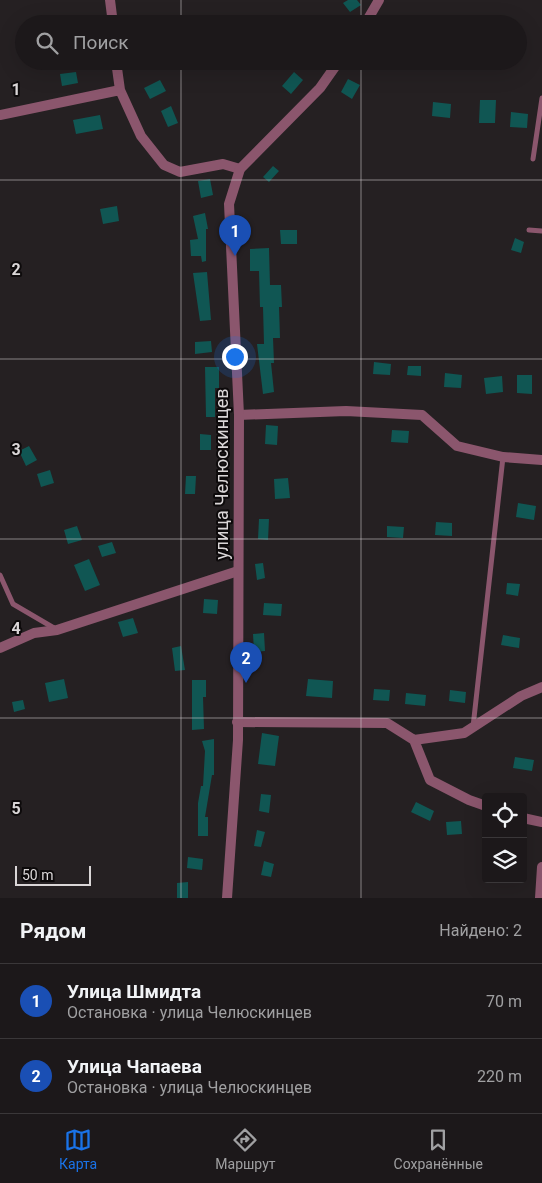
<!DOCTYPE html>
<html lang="ru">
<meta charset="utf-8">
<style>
:root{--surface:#1c181a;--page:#252123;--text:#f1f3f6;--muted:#a0a0a2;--line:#3a3739;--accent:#1a73e8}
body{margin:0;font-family:Roboto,sans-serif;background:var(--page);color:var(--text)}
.controls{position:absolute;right:15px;bottom:15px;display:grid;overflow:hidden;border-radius:5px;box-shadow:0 5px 20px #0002}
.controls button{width:45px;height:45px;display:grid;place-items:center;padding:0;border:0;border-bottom:1px solid var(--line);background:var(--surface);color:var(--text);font:25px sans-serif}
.scale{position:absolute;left:15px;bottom:12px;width:76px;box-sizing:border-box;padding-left:5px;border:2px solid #dad6d7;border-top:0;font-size:14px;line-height:18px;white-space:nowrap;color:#dad6d7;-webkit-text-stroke:4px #0d0a0b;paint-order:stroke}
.you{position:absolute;left:234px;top:356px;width:18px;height:18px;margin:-12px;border:4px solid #fff;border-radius:50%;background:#1a73e8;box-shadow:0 0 0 8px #1a73e833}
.badge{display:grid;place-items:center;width:32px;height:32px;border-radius:50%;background:var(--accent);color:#fff;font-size:16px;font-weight:700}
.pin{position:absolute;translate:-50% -41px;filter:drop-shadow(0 1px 2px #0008)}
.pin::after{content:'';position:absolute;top:26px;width:18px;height:15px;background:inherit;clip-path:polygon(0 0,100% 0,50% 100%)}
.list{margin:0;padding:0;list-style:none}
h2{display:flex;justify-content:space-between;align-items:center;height:65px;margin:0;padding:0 20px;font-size:21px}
h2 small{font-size:16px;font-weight:400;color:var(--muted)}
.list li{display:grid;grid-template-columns:32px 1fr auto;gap:15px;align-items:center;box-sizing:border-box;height:75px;padding:0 20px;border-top:1px solid var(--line)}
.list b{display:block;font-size:19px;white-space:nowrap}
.list p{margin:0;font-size:16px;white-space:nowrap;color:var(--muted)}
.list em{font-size:16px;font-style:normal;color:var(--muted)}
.icon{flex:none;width:28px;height:28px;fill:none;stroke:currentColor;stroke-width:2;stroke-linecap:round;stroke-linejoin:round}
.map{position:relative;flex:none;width:542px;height:898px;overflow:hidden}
.search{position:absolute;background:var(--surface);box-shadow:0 5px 20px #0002;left:15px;right:15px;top:15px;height:55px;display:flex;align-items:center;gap:12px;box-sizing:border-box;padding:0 18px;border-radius:28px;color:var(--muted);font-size:19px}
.sheet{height:215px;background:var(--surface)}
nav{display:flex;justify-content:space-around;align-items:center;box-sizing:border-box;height:70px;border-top:1px solid var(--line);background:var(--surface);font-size:14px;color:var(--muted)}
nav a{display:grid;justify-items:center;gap:2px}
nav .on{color:var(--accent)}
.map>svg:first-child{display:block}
.building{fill:#105653}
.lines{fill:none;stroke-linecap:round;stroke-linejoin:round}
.service{stroke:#8b566d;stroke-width:5}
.minor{stroke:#8b566d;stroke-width:10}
.tertiary{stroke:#8b566d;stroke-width:10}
.grid{fill:none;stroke:#dad6d7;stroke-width:1;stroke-opacity:0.55}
.labels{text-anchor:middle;stroke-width:4;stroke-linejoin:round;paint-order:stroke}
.street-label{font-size:18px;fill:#dad6d7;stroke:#0d0a0b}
.grid-label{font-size:16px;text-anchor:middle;font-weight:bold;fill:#dad6d7;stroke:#0d0a0b;stroke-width:4;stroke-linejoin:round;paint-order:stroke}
</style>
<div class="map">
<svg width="542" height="898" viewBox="0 0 542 898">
<rect width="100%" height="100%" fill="#252022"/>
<path class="building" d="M348 0H357L361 5 350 12 343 3Z
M76 72 78 83 62 86 60 74Z
M294 72 303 80 291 94 282 86Z
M348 79 360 85 352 99 341 92Z
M160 80 166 91 150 99 144 88Z
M480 100H496L495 123H479Z
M433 102 451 104 450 118 432 116Z
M171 106 178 123 168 127 161 111Z
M511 112 528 114 527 128 510 127Z
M100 115 103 129 76 134 73 120Z
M273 166 279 171 269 182 263 177Z
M210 179 213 195 201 198 198 181Z
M117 206 119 221 103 224 100 209Z
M205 213 208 229H206V261L202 262 201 256H191L190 240 198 239 193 216Z
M280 230H297V244H281Z
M515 238 524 242 521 253 511 250Z
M269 248 270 285H281L282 307H279L280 338H273L274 363H271L274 392 263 394 257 344H264L263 307H260L259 271H250V249Z
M207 272 211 320 200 321 193 273Z
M211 341 212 352 195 354V342Z
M374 362 391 364 390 375 373 374Z
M408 366H421V376L407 375Z
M205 367H219V388H215V417H206Z
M445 373 462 375 461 388 444 387Z
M517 375H532V394L517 393Z
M502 376 503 392 486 394 484 378Z
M266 425 278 426 277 445 265 444Z
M392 430 409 431 408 443 391 442Z
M200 434 211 435V450H200Z
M29 446 37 460 26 466 19 451Z
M50 470 54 483 41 487 37 474Z
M186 476H196L195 494H185Z
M288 478 290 498 275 499 274 479Z
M518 503 536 506 534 520 516 517Z
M259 519H269L268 540 258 539Z
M436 522 452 523V536L435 535Z
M77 526 82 540 68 544 64 530Z
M387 526 404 527 403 538 387 537Z
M112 542 116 553 102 557 98 546Z
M89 559 100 585 85 591 74 565Z
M263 563 265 578 257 580 255 564Z
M507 583 520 584 518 596 506 594Z
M204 599 218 600 217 614 203 613Z
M264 603 282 604 281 616 263 615Z
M133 618 138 633 123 637 118 622Z
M264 633 265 651 254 652 253 634Z
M503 635 520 638 519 648 501 645Z
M181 646 185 670 175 671 172 648Z
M64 679 68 698 49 702 45 683Z
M308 679 333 681 332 698 306 696Z
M192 680H206V697H203L204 729 192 730Z
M374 689 390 690 389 701 373 700Z
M450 690 466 692 465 703 449 701Z
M406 693 426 695 425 706 405 704Z
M23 700 25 709 14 712 12 702Z
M262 733 279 736 275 766 258 764Z
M214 739V775H212L205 817H208V836H198V803L201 786H203L205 751 202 741Z
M515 757 534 760 532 771 513 768Z
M261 794 271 795 269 813 259 811Z
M416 802 434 811 430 821 411 812Z
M461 821 462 834 447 835 446 822Z
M257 830 265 832 261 847 254 846Z
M188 857 203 859 202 870 187 868Z
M264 861 274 864 271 877 261 875Z
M188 882V898H177V883Z"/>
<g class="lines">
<path class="service" d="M533 159 542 98
M529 230 542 231
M0 575 13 604 54 628
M473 727 503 457"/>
<path class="minor" d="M110 0 113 24
M116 61 120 90 141 136 164 165 180 172 223 164 240 169
M0 115 120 90
M239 415 346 411 422 415 457 446 503 457 542 460
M0 648 34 633 57 630 238 571
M237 722 387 723 414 740 464 733 521 696 542 687
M414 740 430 780 469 800 486 806
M523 818 542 822
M540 898 542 867"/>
<path class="tertiary" d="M365 24 379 0
M227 898 238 740 239 415 229 204 240 169 320 88 339 61"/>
</g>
<path class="grid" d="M181 0V24M361 0V24M181 61V898M361 61V898M0 180H542M0 359H542M0 539H542M0 718H542"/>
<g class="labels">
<g class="street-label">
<text transform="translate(222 474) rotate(-90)" y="6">улица Челюскинцев</text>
</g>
</g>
<g class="grid-label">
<text x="16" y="95">1</text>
<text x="16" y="275">2</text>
<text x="16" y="455">3</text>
<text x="16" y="634">4</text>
<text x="16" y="814">5</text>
</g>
</svg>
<div class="controls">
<button><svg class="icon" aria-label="locate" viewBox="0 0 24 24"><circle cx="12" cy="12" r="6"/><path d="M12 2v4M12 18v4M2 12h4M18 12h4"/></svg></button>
<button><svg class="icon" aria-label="layers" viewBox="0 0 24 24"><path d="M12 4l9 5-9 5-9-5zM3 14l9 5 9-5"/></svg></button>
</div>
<div class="scale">50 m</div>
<div class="you"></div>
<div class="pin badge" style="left:235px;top:256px;background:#1a4fb4">1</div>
<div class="pin badge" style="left:246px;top:683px;background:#1a4fb4">2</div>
<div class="search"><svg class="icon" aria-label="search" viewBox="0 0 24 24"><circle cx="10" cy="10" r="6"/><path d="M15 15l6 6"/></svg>Поиск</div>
</div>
<section class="sheet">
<h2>Рядом<small>Найдено: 2</small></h2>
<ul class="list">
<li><span class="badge" style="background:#1a4fb4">1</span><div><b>Улица Шмидта</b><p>Остановка · улица Челюскинцев</p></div><em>70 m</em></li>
<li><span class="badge" style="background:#1a4fb4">2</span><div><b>Улица Чапаева</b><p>Остановка · улица Челюскинцев</p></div><em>220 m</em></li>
</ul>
</section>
<nav>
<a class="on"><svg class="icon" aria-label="map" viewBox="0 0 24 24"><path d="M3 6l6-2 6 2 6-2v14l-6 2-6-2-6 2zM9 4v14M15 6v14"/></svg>Карта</a>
<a><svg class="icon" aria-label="directions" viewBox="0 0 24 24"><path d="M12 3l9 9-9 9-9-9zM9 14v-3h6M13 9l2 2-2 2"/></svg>Маршрут</a>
<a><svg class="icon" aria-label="saved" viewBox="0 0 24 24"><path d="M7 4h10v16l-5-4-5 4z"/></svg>Сохранённые</a>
</nav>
